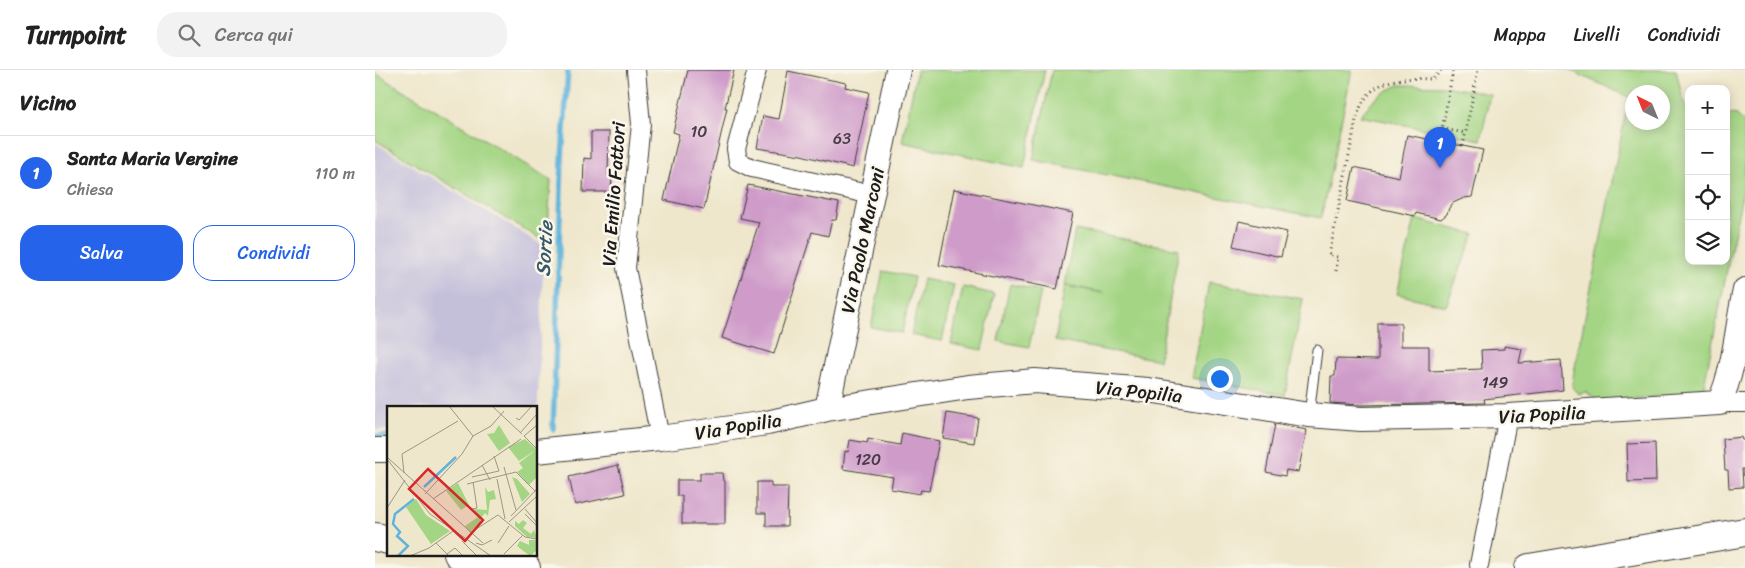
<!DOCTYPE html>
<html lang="it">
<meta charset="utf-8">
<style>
:root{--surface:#fff;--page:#f2f2f2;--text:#222;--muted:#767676;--line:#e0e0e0;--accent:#2563eb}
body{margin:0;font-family:Sriracha,sans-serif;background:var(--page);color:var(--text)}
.controls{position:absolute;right:15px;top:15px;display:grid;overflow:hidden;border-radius:10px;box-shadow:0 2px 12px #0003}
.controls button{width:45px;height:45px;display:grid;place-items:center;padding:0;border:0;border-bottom:1px solid var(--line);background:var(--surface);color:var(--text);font:25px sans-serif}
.compass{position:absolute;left:1250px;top:15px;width:45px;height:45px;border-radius:50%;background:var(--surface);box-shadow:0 2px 12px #0003;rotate:317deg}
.you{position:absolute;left:844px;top:308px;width:18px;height:18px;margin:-12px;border:4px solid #fff;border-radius:50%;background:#1a73e8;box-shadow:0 0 0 8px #1a73e833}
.badge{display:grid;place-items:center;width:32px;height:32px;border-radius:50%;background:var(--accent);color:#fff;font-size:16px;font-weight:700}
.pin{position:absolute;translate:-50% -41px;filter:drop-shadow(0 1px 2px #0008)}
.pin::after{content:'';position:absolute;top:26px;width:18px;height:15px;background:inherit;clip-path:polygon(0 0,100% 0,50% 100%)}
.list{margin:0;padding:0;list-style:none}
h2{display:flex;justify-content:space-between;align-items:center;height:65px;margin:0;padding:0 20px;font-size:21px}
h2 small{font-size:16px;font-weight:400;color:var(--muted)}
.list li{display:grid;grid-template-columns:32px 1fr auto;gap:15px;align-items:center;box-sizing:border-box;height:75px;padding:0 20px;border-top:1px solid var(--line)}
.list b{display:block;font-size:19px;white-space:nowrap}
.list p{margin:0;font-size:16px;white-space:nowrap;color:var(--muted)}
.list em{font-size:16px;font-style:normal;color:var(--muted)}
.actions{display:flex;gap:10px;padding:15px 20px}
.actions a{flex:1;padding:11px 0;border:1px solid var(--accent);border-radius:20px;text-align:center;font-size:18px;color:var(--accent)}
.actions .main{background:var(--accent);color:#fff}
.icon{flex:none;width:28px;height:28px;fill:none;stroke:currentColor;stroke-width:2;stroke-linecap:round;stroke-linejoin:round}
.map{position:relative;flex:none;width:1370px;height:498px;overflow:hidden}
header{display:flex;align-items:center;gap:30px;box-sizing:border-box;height:70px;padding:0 25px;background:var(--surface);border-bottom:1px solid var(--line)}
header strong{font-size:24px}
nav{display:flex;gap:28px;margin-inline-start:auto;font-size:18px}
.search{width:350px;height:45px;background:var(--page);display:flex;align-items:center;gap:12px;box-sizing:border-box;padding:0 18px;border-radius:20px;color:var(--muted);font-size:19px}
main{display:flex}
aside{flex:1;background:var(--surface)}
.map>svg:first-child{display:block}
.industrial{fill:#c5c0da}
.green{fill:#a4d584;stroke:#607850;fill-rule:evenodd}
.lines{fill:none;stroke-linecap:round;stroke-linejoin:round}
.stream{stroke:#60b4dc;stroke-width:5.5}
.building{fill:#cf9cca}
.lane-casing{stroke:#3c3a36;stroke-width:11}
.street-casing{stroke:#3c3a36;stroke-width:20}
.secondary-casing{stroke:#3c3a36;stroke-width:26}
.primary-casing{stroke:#3c3a36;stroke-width:30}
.path{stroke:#3c3a36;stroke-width:3;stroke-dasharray:1 4;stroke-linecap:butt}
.lane{stroke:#fff;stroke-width:9}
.street{stroke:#fff;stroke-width:18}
.secondary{stroke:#fff;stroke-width:24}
.primary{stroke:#fff;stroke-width:28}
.labels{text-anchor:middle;stroke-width:5;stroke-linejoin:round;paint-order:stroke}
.number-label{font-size:16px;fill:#493c48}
.street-label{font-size:19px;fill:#1c1c1c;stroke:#fbf7ec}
.water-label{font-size:20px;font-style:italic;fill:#375969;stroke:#fbf7ec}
.inset-river{fill:none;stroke:#60b4dc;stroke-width:2.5}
.inset-road{fill:none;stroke:#9b9686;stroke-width:1}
.view{fill:#d62828;fill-opacity:0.15;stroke:#d62828;stroke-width:2.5}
.inset-edge{fill:none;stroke:#1c1c1c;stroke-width:2.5}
</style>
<header>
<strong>Turnpoint</strong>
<div class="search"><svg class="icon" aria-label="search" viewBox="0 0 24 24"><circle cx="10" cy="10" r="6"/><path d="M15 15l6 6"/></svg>Cerca qui</div>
<nav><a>Mappa</a><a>Livelli</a><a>Condividi</a></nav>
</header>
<main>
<aside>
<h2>Vicino<small></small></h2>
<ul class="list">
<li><span class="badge">1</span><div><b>Santa Maria Vergine</b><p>Chiesa</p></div><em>110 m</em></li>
</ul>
<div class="actions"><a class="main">Salva</a><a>Condividi</a></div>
</aside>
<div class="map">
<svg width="1370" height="498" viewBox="0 0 1370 498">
<rect width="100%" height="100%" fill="#fbf7ec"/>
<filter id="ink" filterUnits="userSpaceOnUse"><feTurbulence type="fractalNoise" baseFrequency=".02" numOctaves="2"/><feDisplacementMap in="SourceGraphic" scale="10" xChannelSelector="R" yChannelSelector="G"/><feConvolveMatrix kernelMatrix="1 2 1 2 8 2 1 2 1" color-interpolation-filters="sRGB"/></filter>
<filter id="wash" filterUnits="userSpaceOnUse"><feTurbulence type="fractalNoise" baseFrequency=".0096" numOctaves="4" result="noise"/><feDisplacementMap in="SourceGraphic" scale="20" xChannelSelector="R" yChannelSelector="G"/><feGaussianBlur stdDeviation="1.12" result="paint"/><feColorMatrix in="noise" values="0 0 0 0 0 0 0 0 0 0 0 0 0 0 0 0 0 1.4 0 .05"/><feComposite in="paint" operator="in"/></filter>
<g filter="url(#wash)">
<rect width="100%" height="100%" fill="#efe7cc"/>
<path class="industrial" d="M0 73 169 176 162 356 161 337H14V360H0Z"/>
<path class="green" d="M542 0H670L649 98 527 72Z
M677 0H977L946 148 658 90Z
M1194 0H1301L1309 34 1314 35V191H1351V43L1362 45 1370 53V110L1328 320 1311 325 1222 331 1211 322 1203 324 1197 317 1198 307 1254 27ZM1258 22H1288V52H1258Z
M0 3 176 110 172 173 0 70Z
M1024 15 1069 16 1115 24 1106 70 985 46C998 30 1005 23 1024 15Z
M1040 149 1099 164 1071 236 1022 224Z
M700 160 804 179 784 290 680 271 690 216 729 223 690 215Z
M508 201 539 207 527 263 496 257Z
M548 209 579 215 567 271 536 265Z
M834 212 928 229 910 325 816 308Z
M635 214 666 221 654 277 623 271Z
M588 217 619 224 607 280 576 274Z"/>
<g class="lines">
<path class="stream" d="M178 359 187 89 193 0
M0 366H14"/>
</g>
<g id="blocks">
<path class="building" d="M313 0H359L350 38H352L329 139 289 130 304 64 298 62Z
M413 1 471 13 470 17 494 22 478 98 426 85 382 78 388 46 404 49Z
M216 62H234L233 106H237L236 122H208L209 88 216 89Z
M1032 65 1108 80 1097 127 1089 128 1078 133 1074 138 1072 144 1066 149 1041 143 1040 146 972 131 979 97 1024 107Z
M373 115 464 133 461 150H457L453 166 437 162 399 284 347 268 384 152 365 148Z
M579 119 698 143 682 219 564 195Z
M864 151 912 162 906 187 858 176Z
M1003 253H1026V276H1054V301L1107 299 1106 280 1129 279V276L1147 279 1144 293 1186 290 1188 320 1109 329 1110 333 986 335 955 333 956 306H960L961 289 1003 290Z
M572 343 603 348 599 373 568 368Z
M900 354 932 360 923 402 911 400 910 406 891 402Z
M527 363 564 371 554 421 546 420 545 424 516 419 518 407 468 399 470 381 473 382 475 370 492 373 493 369 525 375Z
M1366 367 1367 370H1370V399H1367L1368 417 1354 418 1353 400H1350L1348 369Z
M1280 373 1281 411 1253 412 1252 374Z
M243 395 250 424 200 435 194 407Z
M325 403H347L348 411H350V454H307V426H302V410H325Z
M382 412H396V417H413L412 456H391V443H382Z"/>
</g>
</g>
<g filter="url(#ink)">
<use href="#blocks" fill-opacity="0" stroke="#3c3a36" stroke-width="1"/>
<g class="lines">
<g class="lane-casing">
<path id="lane" d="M934 345 942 280"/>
</g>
<g class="street-casing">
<path id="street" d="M261 0 266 54 251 198 285 368
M382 0 361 79 363 91 377 98 497 125
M1344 333H1370
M1104 495 1133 346"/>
</g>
<g class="secondary-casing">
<path id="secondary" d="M452 339 523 0
M0 380H14
M161 381 285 368 392 353 452 339 593 317 660 311 773 320 934 345 986 349 1133 346 1344 333C1360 300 1362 256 1370 220"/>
</g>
<g class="primary-casing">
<path id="primary" d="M0 467 14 470
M83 484 151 498
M1154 498 1370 462"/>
</g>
<path class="path" d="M1067 59 1091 63
M1065 71 1078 0
M1088 76 1103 0
M961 201 963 187 954 186 981 50C983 44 985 37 988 32 1004 6 1031 8 1058 9L1066 0"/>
<use href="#lane" class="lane"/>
<use href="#street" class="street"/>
<use href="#secondary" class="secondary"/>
<use href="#primary" class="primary"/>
</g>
</g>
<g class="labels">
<g class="number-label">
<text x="324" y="67">10</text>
<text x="467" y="74">63</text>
<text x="1120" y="318">149</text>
<text x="493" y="395">120</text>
</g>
<g class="street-label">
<text transform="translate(238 124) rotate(-86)" y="7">Via Emilio Fattori</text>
<text transform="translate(487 170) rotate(-78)" y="7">Via Paolo Marconi</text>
<text transform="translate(764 321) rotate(6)" y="7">Via Popilia</text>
<text transform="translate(1167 344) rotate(-3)" y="7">Via Popilia</text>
<text transform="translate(363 356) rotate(-9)" y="7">Via Popilia</text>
</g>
<g class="water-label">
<text transform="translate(169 179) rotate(-87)" y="7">Sortie</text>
</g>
</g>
<g transform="translate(12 336)">
<rect width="150" height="150" fill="#efe7cc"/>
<path d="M112 19 123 37 112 45 100 28 107 27ZM138 33 150 44V71L142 79 130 66 136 62 132 57 149 44 132 55 121 41ZM125 71 130 73 143 88 135 96ZM71 77 82 99 74 104 59 85ZM98 81 101 86 107 84 109 93 103 94 101 110 98 107 93 113 94 117 83 126 78 120 91 111 87 103 100 104ZM29 93 39 109 63 125 44 138 19 101ZM136 114 140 117 136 122 144 128 147 124 150 132 140 131 128 120V115L132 118ZM142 134H150L149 145 143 150 130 140 133 135 142 139Z" fill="#a4d584"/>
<path class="inset-river" d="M37 81 69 51M11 150 21 140 10 130 13 126 6 118 8 108 27 93"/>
<path class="inset-road" d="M62 0 86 30M105 0 135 28M129 12 132 14 145 0M150 19 137 30 150 43M133 27 150 8M1 52 96 137M0 53 43 108 104 150M95 59 103 74M117 61 129 104M17 67 15 48 71 15M85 71 112 65 107 50M110 73 118 113M80 78 129 66 148 85M38 88 75 48 86 30 104 20 117 5M46 93 134 33M0 102 18 74M85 103 90 102 86 76M138 103 150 117M138 108 150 120M124 110 150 83M122 116 150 90M83 127 111 109 138 131 150 133M75 135 89 149M49 137 62 150M89 137 95 139 105 134M111 137 122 120M60 148 68 142 75 149M117 148 136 129M23 150 42 142 66 125"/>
<path class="view" d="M41 63 96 114 78 135 22 83Z"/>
<rect width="150" height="150" class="inset-edge"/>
</g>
</svg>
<div class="controls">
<button>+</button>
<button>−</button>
<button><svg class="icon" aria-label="locate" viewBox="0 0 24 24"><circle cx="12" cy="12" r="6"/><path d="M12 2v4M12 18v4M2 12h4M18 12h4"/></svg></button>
<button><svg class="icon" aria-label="layers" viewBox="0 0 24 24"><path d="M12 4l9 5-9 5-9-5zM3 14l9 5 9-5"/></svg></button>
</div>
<svg class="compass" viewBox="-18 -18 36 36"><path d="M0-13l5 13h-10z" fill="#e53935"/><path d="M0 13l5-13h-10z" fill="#767676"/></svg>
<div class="you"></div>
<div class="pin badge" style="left:1065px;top:98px">1</div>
</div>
</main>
